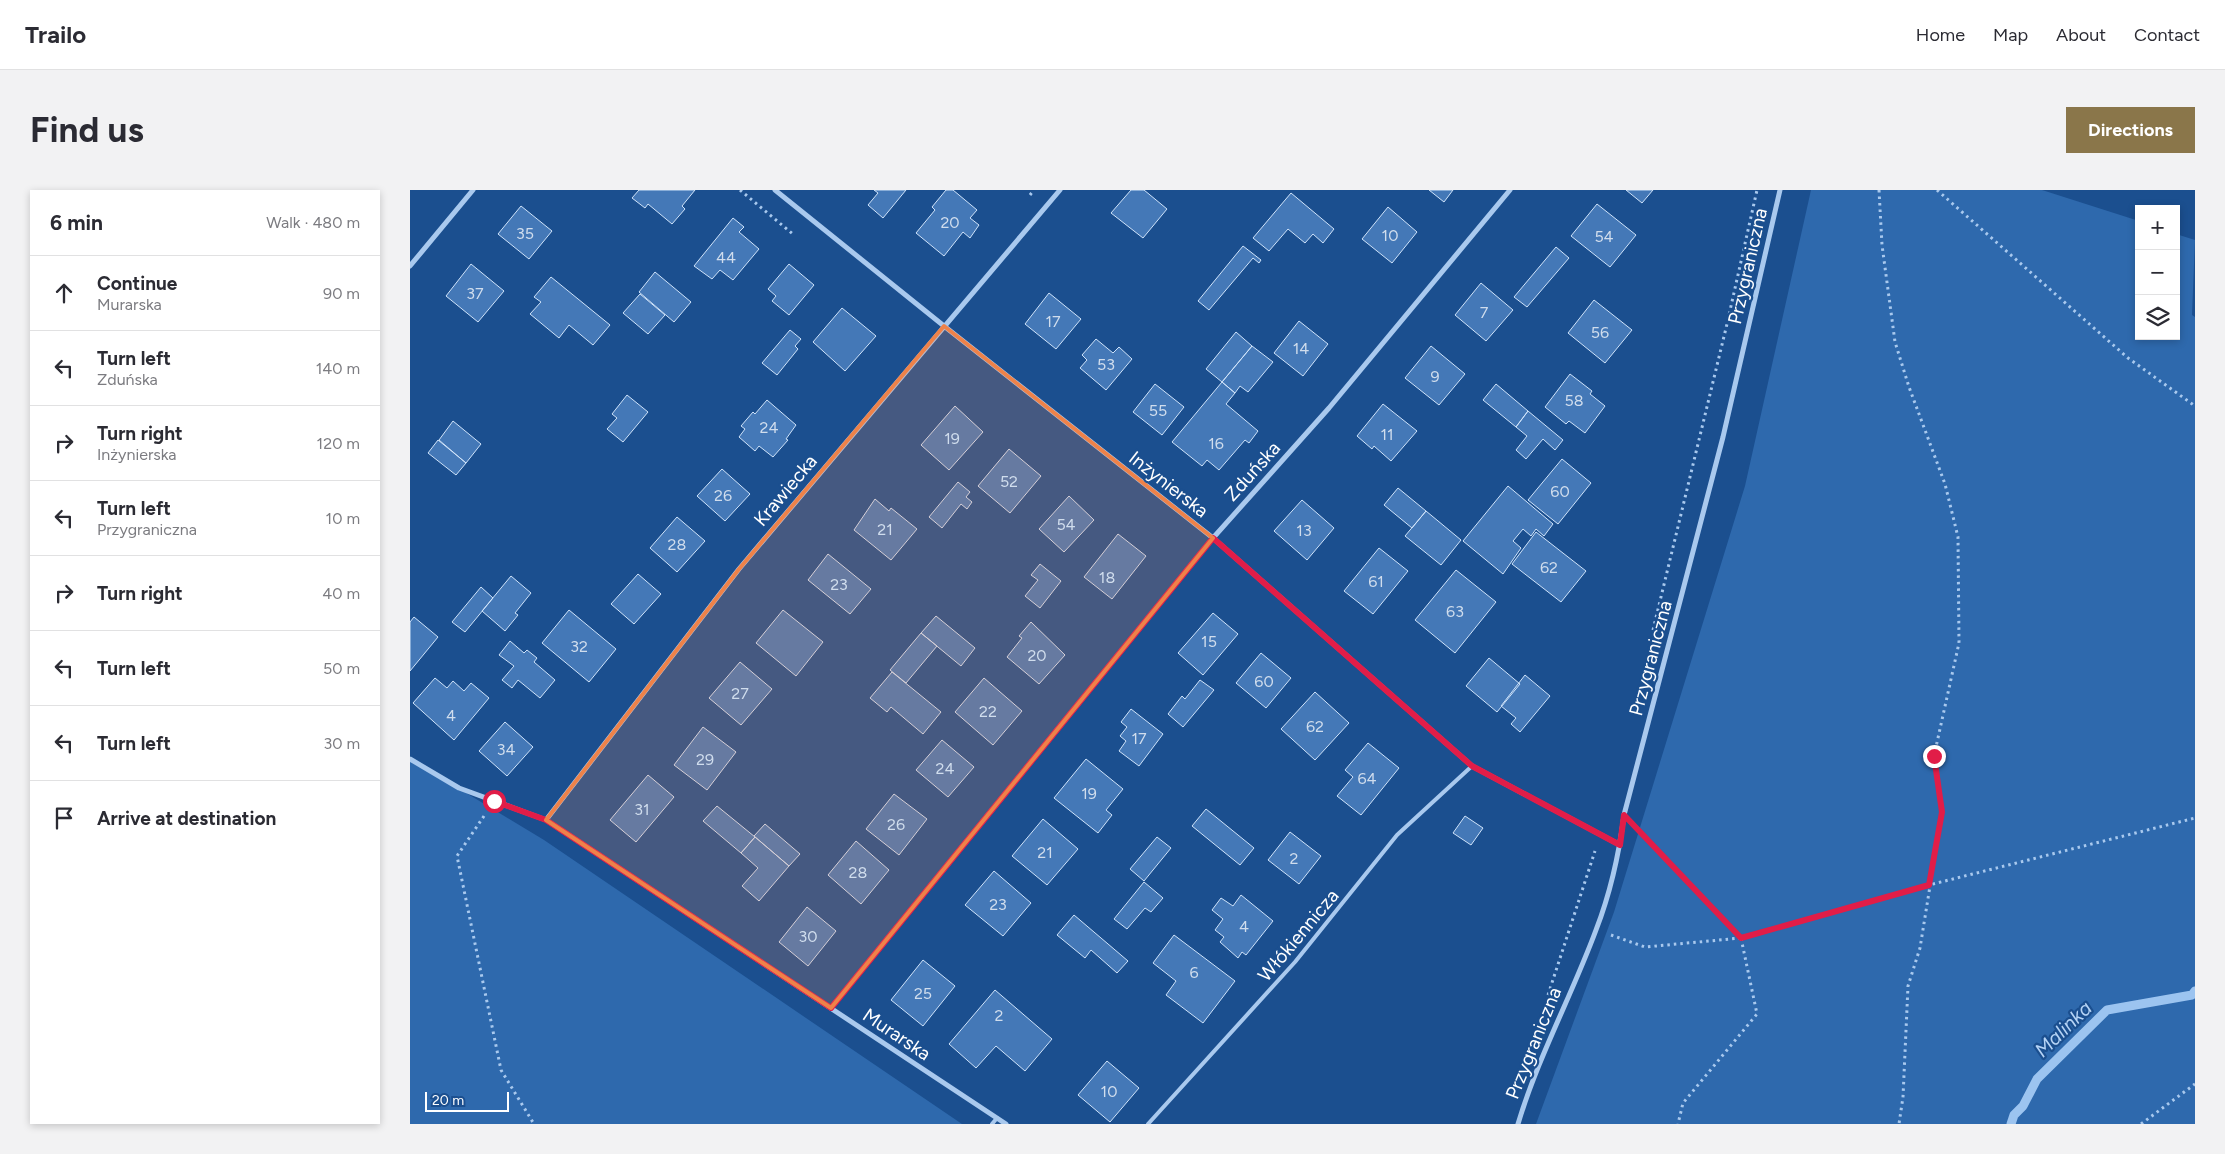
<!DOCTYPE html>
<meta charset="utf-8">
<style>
:root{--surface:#fff;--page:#f2f2f3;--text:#2b2b33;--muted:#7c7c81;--line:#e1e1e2;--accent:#8a764a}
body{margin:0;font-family:Figtree,sans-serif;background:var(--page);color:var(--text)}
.controls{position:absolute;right:15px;top:15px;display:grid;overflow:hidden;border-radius:0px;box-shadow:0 2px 8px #0003}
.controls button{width:45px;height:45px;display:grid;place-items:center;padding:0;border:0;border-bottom:1px solid var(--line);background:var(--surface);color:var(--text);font:25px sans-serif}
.scale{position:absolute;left:15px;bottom:12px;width:84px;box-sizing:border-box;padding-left:5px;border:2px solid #fff;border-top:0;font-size:14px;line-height:18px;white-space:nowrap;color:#fff;-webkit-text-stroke:4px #1b4f8f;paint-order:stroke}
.stop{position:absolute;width:15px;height:15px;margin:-11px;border:4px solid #e11d48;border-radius:50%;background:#fff}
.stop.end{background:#e11d48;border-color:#fff;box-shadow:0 1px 5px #0008}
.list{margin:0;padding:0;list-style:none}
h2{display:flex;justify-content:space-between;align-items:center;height:65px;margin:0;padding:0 20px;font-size:21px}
h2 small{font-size:16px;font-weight:400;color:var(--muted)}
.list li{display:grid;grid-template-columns:32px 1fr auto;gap:15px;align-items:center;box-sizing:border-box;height:75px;padding:0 20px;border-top:1px solid var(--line)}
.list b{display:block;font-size:19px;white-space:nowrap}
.list p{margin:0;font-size:16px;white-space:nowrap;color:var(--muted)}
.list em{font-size:16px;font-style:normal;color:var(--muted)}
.icon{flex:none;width:28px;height:28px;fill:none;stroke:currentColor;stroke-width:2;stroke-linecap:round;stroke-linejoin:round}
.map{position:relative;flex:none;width:1785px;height:934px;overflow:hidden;border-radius:0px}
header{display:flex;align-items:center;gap:30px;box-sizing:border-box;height:70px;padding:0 25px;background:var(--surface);border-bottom:1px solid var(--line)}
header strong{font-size:24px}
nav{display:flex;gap:28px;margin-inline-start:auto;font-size:18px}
.intro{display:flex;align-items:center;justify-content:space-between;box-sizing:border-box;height:120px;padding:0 30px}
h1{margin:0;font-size:35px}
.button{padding:12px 22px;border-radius:0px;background:var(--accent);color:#fff;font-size:18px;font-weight:700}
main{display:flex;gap:30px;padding:0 30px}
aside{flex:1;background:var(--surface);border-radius:0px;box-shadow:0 2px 8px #0003}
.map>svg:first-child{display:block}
.green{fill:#2e69ad}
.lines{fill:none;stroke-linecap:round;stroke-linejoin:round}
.stream{stroke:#9cc4f0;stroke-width:9}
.building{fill:#4478b7;stroke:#cfe3fa}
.path{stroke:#a9c9ee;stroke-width:3;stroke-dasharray:2.5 4;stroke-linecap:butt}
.lane{stroke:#a9c9ee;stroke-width:4}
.street{stroke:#a9c9ee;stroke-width:5}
.route{stroke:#e11d48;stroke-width:6}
.marked{fill:#ee8249;fill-opacity:0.2;stroke:#ee8249;stroke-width:4;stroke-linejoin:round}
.labels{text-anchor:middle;stroke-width:4.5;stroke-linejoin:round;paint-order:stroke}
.number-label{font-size:16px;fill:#d0dded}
.street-label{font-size:19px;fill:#fff;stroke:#1b4f8f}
.water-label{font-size:20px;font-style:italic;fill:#b5d3f5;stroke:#1b4f8f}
</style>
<header>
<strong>Trailo</strong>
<nav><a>Home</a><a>Map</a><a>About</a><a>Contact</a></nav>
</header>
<div class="intro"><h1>Find us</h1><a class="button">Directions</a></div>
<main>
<aside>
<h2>6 min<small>Walk · 480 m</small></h2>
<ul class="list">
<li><svg class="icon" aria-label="ahead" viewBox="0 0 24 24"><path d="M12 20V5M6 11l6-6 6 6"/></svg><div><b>Continue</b><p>Murarska</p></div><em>90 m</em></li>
<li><svg class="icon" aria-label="left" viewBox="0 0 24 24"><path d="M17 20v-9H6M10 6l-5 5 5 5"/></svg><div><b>Turn left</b><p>Zduńska</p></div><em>140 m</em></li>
<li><svg class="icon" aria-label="right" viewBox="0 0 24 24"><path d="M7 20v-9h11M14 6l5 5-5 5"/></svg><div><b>Turn right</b><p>Inżynierska</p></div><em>120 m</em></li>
<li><svg class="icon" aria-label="left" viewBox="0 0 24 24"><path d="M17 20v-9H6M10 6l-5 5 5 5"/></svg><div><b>Turn left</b><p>Przygraniczna</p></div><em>10 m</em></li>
<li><svg class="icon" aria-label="right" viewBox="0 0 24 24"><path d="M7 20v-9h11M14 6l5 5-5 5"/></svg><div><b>Turn right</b></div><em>40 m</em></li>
<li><svg class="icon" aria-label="left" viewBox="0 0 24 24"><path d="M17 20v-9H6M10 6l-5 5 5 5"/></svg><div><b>Turn left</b></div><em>50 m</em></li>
<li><svg class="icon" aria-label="left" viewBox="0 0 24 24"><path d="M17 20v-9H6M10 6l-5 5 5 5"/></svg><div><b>Turn left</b></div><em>30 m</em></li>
<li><svg class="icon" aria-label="arrive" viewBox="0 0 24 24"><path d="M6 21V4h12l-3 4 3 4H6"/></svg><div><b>Arrive at destination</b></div></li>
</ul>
</aside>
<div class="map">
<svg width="1785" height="934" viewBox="0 0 1785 934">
<rect width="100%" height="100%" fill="#1b4f8f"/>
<path class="green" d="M1401 0H1632L1729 31V146H1766V44L1785 50 1782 125 1785 127V934H1126L1204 722 1335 296Z
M0 569 134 650 552 934H0Z"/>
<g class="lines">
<path class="stream" d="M1601 934 1604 925 1613 916 1627 889 1697 820 1782 805 1785 801"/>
</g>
<path class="building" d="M229 0H285L272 16 275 19 262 34 238 14 235 18 222 8Z
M464 0H496L473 28 458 15 468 3Z
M536 0H543L567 20 560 28 569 35 560 48 553 42 534 66 506 43 525 20 522 17Z
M721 0H734L757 19 733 48 701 23Z
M1019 0H1043L1034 12Z
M1216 0H1243L1232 13Z
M881 3 924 39 913 53 903 44 895 53 878 39 859 61 843 48Z
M1187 14 1226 45 1200 77 1161 46Z
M111 16 142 41 119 69 88 44Z
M978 17 1007 42 982 73 952 49Z
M323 28 334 37 329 42 349 59 323 90 310 80 302 89 284 76Z
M833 56 851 70 849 73 843 68 799 120 788 111Z
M1146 57 1159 68 1117 117 1104 107Z
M61 74 94 101 68 132 36 106Z
M379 74 404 95 379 125 362 111 366 106 358 99Z
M245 82 281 112 264 132 229 102Z
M141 87 200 135 183 155 159 135 149 148 120 124 131 112 124 107Z
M1071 93 1103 120 1076 151 1045 125Z
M639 103 671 129 646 159 615 134Z
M230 104 255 125 238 144 213 123Z
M1184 110 1222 140 1195 173 1158 143Z
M432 118 466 146 435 181 403 152Z
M889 131 918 154 893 186 864 163Z
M380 140 391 149 385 156 388 159 367 185 352 173Z
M826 142 842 156 812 192 796 179Z
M686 149 703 163 709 157 722 169 696 200 670 178 677 170 672 165Z
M842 156 863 172 838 202 830 196 825 203 812 192Z
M1021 156 1055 184 1029 215 995 188Z
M1160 184 1182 201 1180 204 1195 216 1175 243 1159 231 1156 234 1135 217Z
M812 192 825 203 816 214 848 241 839 253 835 250 809 280 797 270 792 276 762 252Z
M745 194 774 217 752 245 723 222Z
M1086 194 1118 221 1106 237 1073 210Z
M217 205 238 222 213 252 197 239 207 228 202 224Z
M357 210 386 235 376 249 378 250 363 267 349 256 345 261 329 247 335 239 331 236 343 222 345 224Z
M973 214 1007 241 981 271 964 256 962 259 947 246Z
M545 216 573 242 539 280 511 255Z
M1118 221 1153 250 1145 260 1133 249 1116 269 1106 260 1117 246 1106 237Z
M43 231 71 254 56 273 29 250Z
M28 250 56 273 46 285 18 263Z
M599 259 631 286 600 323 568 296Z
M1152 269 1181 293 1148 334 1118 310Z
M312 279 340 304 315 331 287 306Z
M548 292 560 302 556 307 562 312 557 319 551 314 532 338 519 327Z
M1098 296 1143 334 1134 346 1126 339 1121 346 1113 339 1103 351 1111 358 1093 384 1053 351Z
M988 298 1016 321 1002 338 974 315Z
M659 306 684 330 654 362 629 339Z
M465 309 479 321 481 318 507 339 481 370 444 340Z
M892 310 924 338 897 370 864 341Z
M1016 321 1051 350 1031 375 995 346Z
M267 327 295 351 267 382 240 358Z
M1126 342 1176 381 1151 412 1102 374Z
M708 344 736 366 702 409 674 387Z
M969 358 998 381 963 424 934 401Z
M418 364 461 399 440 424 398 390Z
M630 374 651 391 630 418 615 406 628 390 621 385Z
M1046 380 1086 412 1045 463 1005 430Z
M228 384 251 404 224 434 201 414Z
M101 386 121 403 105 423 108 425 95 441 72 421Z
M71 397 83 408 55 442 42 432Z
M159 420 206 459 179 492 132 453Z
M373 420 413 452 386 486 346 453Z
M803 423 828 444 793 485 768 463Z
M526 426 565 458 551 476 511 443Z
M4 427 28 447 0 481V432Z
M621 432 655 465 629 494 597 467 612 448 609 446Z
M511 443 527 456 496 493 480 480Z
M100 451 114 463 117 460 127 468 124 472 145 490 130 508 108 490 102 498 92 490 104 476 89 465Z
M851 463 881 488 856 518 826 493Z
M1079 468 1110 494 1087 522 1056 496Z
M330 472 362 499 331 535 299 508Z
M482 482 531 522 513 544 481 517 477 522 460 508Z
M1115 485 1140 506 1110 542 1101 534 1106 528 1091 516Z
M25 488 37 498 43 491 54 501 61 493 79 508 44 550 3 513Z
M574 488 612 521 583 555 545 522Z
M790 490 804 500 773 537 758 524 772 506 775 509Z
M905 502 939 533 905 570 871 539Z
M721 519 753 544 729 576 709 561 716 551 710 546 717 537 711 532Z
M95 532 123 557 97 586 69 561Z
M293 537 326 562 297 600 264 575Z
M532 550 564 577 538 607 506 580Z
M958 553 989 578 951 625 927 606 943 587 935 580Z
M676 569 713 599 696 620 702 625 688 643 644 608Z
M238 585 264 607 226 652 200 630Z
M484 604 517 629 489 665 456 639Z
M307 616 345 647 331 663 293 631Z
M796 619 844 658 830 675 782 636Z
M1055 626 1073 638 1061 655 1043 643Z
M633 629 668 659 637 695 602 666Z
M355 634 390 664 379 676 344 646Z
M880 642 911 666 889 694 858 670Z
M345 647 379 676 349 711 332 696 348 678 331 663Z
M747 647 761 658 734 691 720 679Z
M446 651 479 680 451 714 418 685Z
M584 681 621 713 593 746 555 715Z
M734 692 753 708 741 722 735 718 717 739 704 729Z
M831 705 863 731 836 765 832 762 828 768 810 752 814 747 805 740 813 729 802 720 811 708 823 716Z
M397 717 426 741 398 776 369 752Z
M664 725 718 771 707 783 681 760 675 768 647 745Z
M764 745 825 791 793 833 756 805 766 791 743 773Z
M513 770 545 796 513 836 481 810Z
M585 800 642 849 615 881 586 856 566 878 539 854Z
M697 871 729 898 700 932 668 905Z"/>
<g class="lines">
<path class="path" d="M330 0 384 45
M1469 0 1472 55 1485 152 1499 197 1535 294 1548 347 1549 453 1524 566 1532 622 1510 758 1498 796 1493 907 1489 934
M1527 0 1718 168 1785 216
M620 5 624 0
M1243 440 1317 134 1347 0
M74 626 47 666 91 880 124 934
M1228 640 1331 748 1347 824 1273 913 1268 934
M1201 745 1235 757 1331 748 1519 695 1785 628
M1138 805 1185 661
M1731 934 1785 894"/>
<path class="lane" d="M582 934 587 928
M738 934 885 772 987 645 1062 576"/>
<path class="street" d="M365 0 534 136 803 348 1062 576 1210 655
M0 76 63 0
M0 569 49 598 136 630 596 934
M136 630 329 379 650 0
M421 818 803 348 919 218 1100 0
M1108 934C1128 867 1162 805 1186 740 1200 704 1209 664 1214 625L1313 247 1370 0"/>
</g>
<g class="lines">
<path class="route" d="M84 611 136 630 421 818 803 348 1062 576 1210 655 1214 625 1331 748 1519 695 1532 622 1524 566"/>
</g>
<path class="marked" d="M534 136 803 348 421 818 136 630 329 379Z"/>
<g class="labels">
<g class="number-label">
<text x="540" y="38">20</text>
<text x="115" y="49">35</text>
<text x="980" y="51">10</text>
<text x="1194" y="52">54</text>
<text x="316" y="73">44</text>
<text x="65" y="109">37</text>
<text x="1074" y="128">7</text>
<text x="643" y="137">17</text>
<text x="1190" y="148">56</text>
<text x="891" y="164">14</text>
<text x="696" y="180">53</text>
<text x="1025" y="192">9</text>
<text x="1164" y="216">58</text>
<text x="748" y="226">55</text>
<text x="359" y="243">24</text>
<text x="977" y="250">11</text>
<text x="542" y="254">19</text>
<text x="806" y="259">16</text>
<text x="599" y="297">52</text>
<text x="1150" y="307">60</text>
<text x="313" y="311">26</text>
<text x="656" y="340">54</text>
<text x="475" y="345">21</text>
<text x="894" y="346">13</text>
<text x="267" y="360">28</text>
<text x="1139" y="383">62</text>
<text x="697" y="393">18</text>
<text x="966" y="397">61</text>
<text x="429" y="400">23</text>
<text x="1045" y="427">63</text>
<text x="799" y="457">15</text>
<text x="169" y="462">32</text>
<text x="627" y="471">20</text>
<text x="854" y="497">60</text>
<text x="330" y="509">27</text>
<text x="578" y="527">22</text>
<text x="41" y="531">4</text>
<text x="905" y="542">62</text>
<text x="729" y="554">17</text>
<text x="96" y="565">34</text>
<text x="295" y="575">29</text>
<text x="535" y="584">24</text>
<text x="957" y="594">64</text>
<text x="679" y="609">19</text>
<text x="232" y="625">31</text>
<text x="486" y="640">26</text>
<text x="635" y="668">21</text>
<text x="884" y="674">2</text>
<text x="448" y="688">28</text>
<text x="588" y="720">23</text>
<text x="834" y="742">4</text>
<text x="398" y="752">30</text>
<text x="784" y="788">6</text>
<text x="513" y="809">25</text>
<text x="589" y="831">2</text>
<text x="699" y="907">10</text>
</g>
<g class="street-label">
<text transform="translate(1337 76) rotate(-77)" y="7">Przygraniczna</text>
<text transform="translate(842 281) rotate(-48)" y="7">Zduńska</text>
<text transform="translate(759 294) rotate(38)" y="7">Inżynierska</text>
<text transform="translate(375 300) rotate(-50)" y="7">Krawiecka</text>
<text transform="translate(1240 468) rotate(-75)" y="7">Przygraniczna</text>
<text transform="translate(888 745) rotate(-50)" y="7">Włókiennicza</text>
<text transform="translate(487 844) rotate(34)" y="7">Murarska</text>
<text transform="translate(1123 853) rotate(-68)" y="7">Przygraniczna</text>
</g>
<g class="water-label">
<text transform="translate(1653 839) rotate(-44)" y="7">Malinka</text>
</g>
</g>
</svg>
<div class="controls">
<button>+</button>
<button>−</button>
<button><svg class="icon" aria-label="layers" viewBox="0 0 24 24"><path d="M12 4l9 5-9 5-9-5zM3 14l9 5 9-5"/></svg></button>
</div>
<div class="scale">20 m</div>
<div class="stop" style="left:84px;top:611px"></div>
<div class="stop end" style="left:1524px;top:566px"></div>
</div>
</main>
